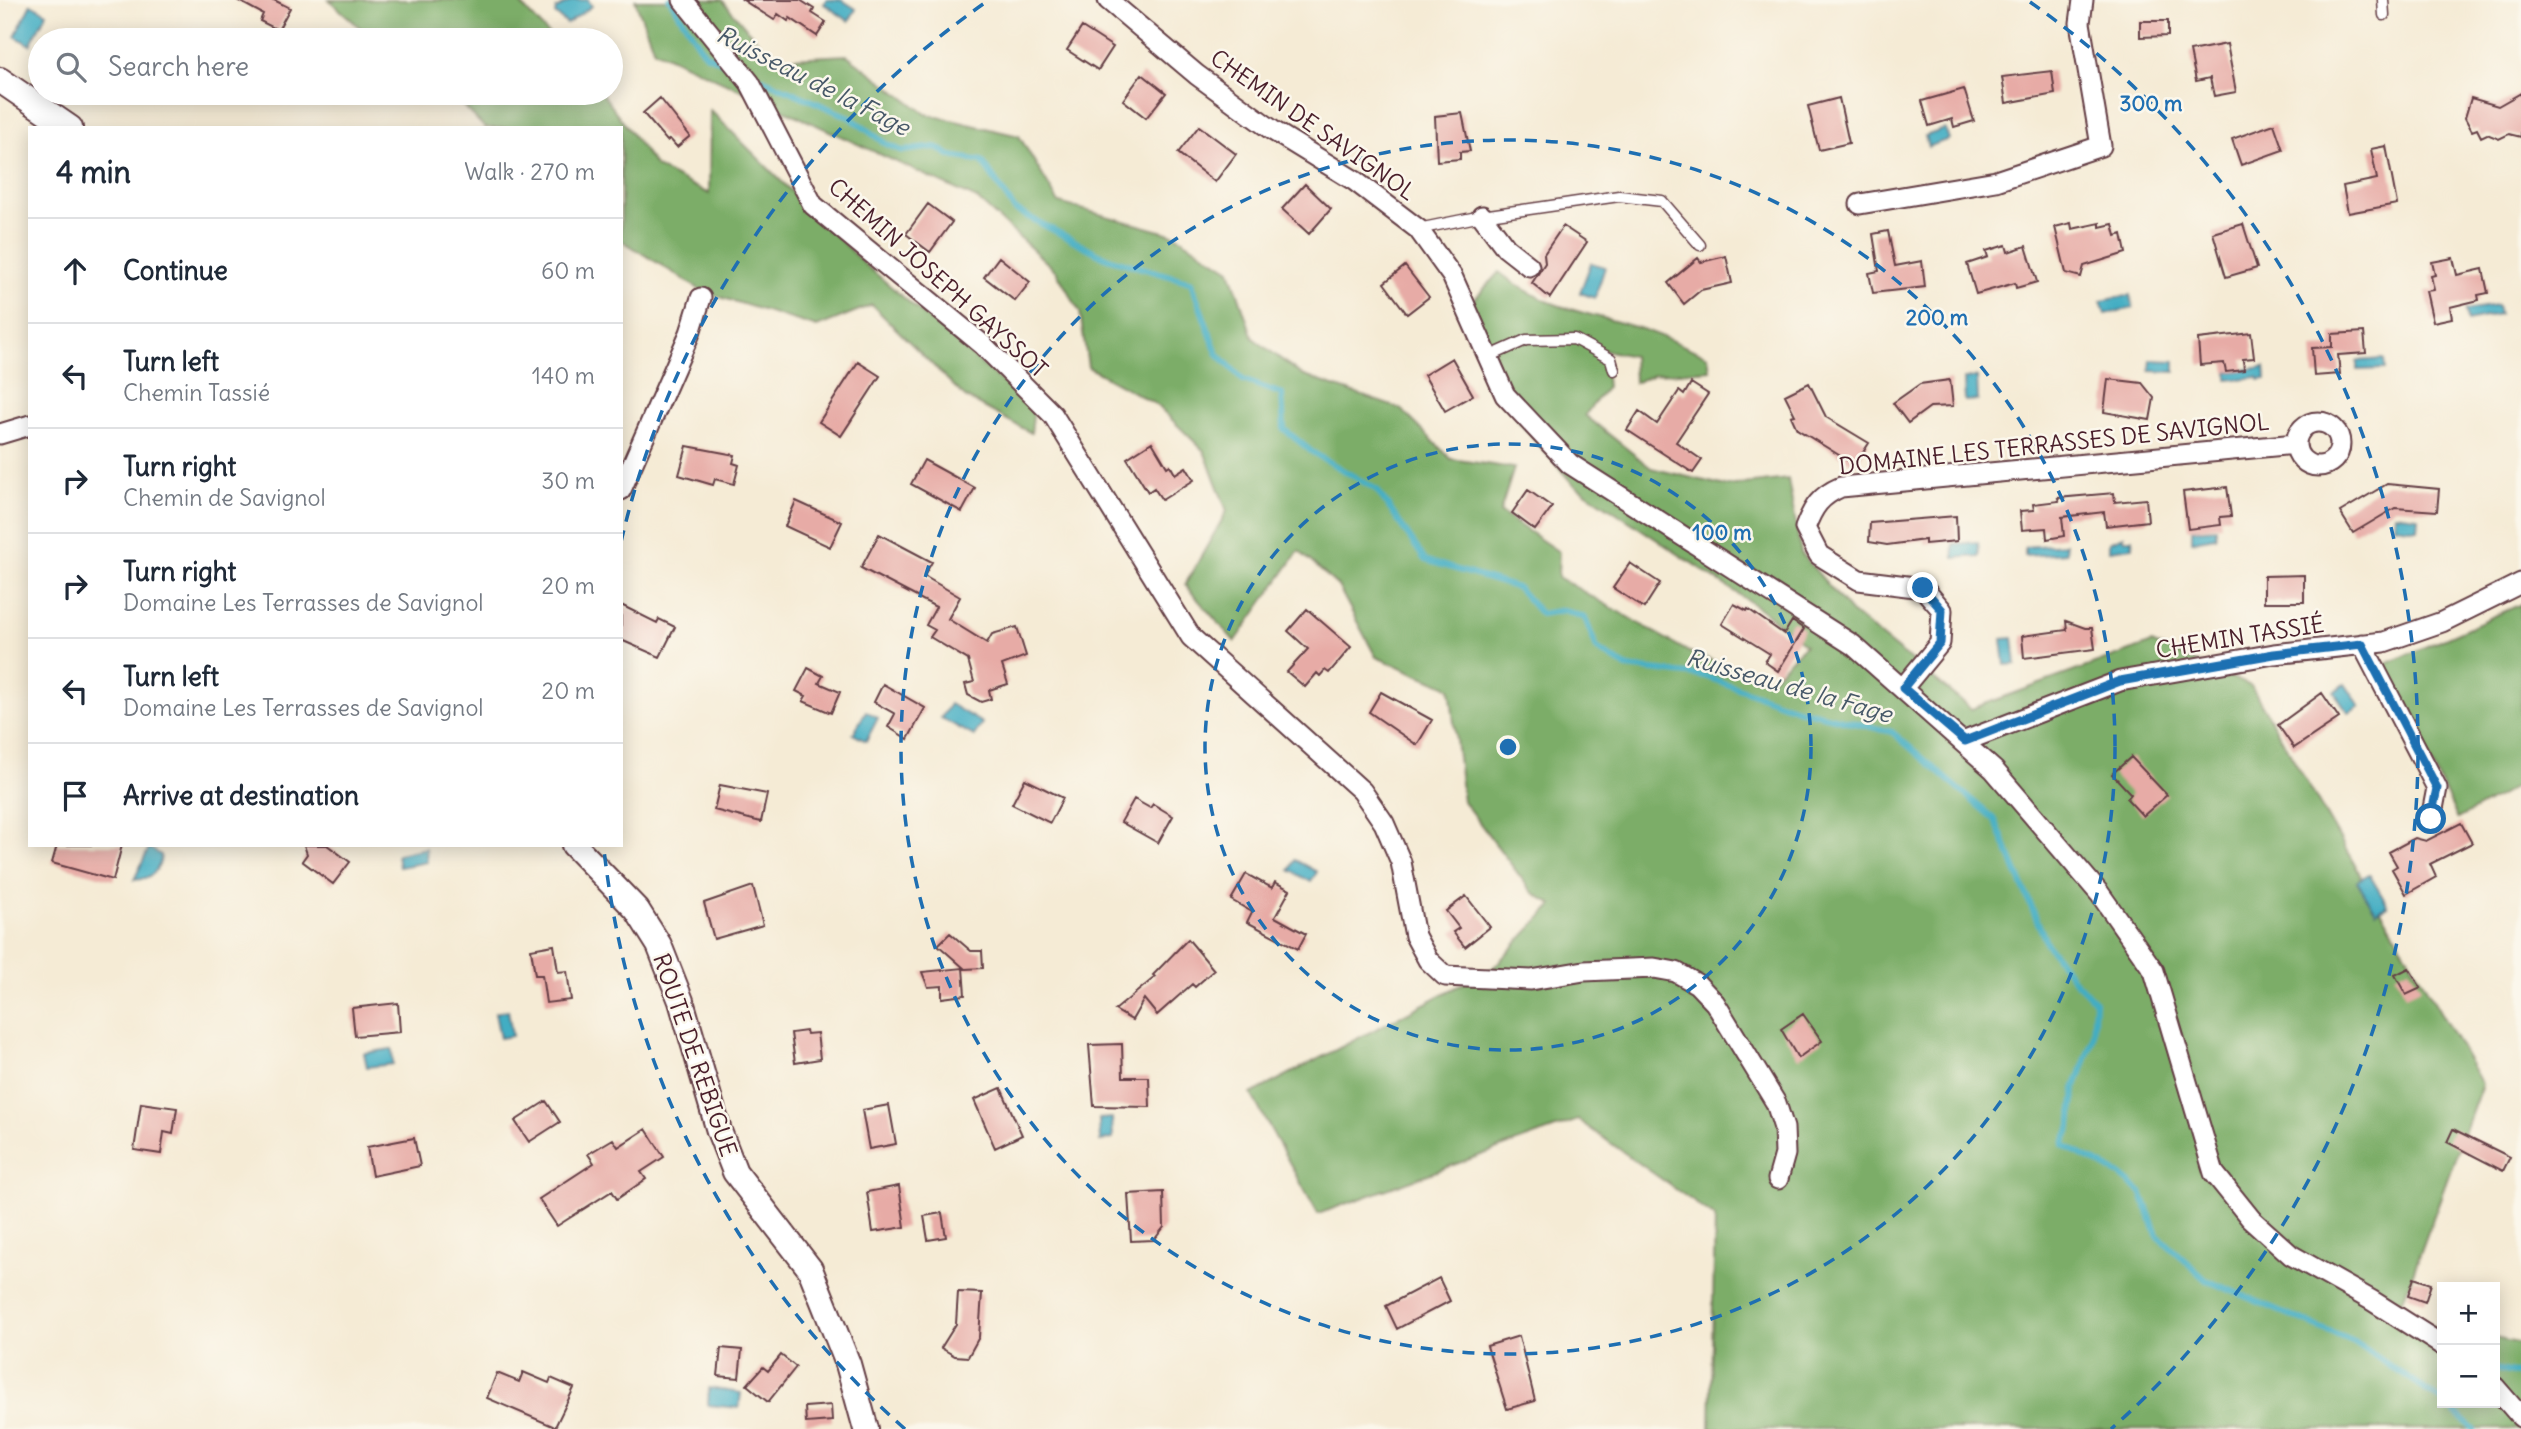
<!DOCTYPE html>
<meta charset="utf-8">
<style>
:root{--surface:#fff;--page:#f2f2f3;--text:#1f2937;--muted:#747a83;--line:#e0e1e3}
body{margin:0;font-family:Delius,sans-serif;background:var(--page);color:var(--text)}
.controls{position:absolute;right:21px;bottom:21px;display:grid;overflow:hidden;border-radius:0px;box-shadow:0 4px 18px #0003}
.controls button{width:63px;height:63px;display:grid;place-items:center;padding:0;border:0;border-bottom:2px solid var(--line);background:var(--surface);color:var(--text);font:35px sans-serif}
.stop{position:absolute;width:21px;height:21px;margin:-16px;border:5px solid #1f6fb2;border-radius:50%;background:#fff}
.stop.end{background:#1f6fb2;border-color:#fff;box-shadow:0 2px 7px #0008}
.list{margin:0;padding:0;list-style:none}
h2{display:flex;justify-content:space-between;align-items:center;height:91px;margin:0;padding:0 28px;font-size:30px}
h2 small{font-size:23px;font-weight:400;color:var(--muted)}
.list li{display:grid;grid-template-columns:46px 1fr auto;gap:21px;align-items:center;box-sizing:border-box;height:105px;padding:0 28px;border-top:2px solid var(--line)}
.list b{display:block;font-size:26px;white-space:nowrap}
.list p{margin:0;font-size:23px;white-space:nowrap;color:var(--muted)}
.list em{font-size:23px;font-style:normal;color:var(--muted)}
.icon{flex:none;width:38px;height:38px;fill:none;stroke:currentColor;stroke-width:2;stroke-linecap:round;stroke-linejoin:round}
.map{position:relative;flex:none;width:2521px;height:1429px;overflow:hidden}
.search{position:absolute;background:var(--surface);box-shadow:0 4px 18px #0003;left:28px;top:28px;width:595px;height:77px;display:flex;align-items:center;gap:18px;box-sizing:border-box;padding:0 24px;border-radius:38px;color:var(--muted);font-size:26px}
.panel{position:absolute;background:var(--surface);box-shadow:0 4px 18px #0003;left:28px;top:126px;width:595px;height:721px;border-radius:0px}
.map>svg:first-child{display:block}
.forest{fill:#7cad68;stroke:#63664a;stroke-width:2}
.water{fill:#43adc3;stroke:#466677;stroke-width:2}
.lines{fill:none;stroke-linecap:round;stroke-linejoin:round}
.stream{stroke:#43adc3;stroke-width:6}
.building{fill:#e7aba6}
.service-casing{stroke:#643e44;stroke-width:13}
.minor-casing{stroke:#643e44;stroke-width:23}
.tertiary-casing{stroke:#643e44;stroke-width:28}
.service{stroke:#fff;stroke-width:10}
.minor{stroke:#fff;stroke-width:19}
.tertiary{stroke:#fff;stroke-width:24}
.route{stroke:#1f6fb2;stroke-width:9}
.ring{fill:none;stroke:#1f6fb2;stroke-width:3.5;stroke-dasharray:12 9}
.labels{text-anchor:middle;stroke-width:5;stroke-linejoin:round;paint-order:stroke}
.street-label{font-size:23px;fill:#4a1f2b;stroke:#fbf7ec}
.water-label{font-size:24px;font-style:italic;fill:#475868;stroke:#fbf7ec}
.centre{fill:#1f6fb2;stroke:#fbf7ec;stroke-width:3.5}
.ring-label{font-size:21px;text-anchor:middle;font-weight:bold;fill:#1f6fb2;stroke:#fbf7ec;stroke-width:5;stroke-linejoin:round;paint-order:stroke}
</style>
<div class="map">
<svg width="2521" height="1429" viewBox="0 0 2521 1429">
<rect width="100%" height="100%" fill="#fbf7ec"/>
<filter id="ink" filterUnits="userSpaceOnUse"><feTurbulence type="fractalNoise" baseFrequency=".0143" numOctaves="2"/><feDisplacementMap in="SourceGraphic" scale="14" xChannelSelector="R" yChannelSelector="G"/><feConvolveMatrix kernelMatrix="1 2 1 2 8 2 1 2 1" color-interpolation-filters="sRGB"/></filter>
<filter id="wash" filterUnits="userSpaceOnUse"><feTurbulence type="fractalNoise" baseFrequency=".00686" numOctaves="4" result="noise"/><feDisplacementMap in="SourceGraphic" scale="28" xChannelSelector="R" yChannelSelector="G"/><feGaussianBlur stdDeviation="1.57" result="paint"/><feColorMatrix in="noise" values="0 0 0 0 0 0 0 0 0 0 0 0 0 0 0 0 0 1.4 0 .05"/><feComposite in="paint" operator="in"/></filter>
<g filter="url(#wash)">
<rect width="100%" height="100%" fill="#f5ebd5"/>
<path class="forest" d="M329 0H517L554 40H374Z
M635 0H722L773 59 847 55 926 114 1019 136 1059 203 1175 235 1230 270 1253 338 1302 375 1401 409 1451 459 1514 468 1500 512 1559 552 1558 577 1689 652 1769 681 1805 645 1762 610 1572 483 1517 420 1470 304 1499 272C1548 310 1576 309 1632 326 1658 333 1683 346 1708 356L1710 370 1655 374 1634 383 1633 356 1603 350 1607 387 1585 415 1651 468 1726 486 1788 479 1801 553 1851 612 1971 709 2152 643 2251 686 2482 1084 2397 1317 2442 1327V1403H2495V1338L2521 1344V1429H1710L1715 1217 1578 1120 1318 1214 1251 1094 1493 968 1553 905 1532 892 1463 801 1450 688 1376 657 1338 586 1299 551 1235 642 1185 585 1227 511 1204 451 1157 405 1088 367 1080 312 1056 271 977 199 654 50Z
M444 93H602L656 167 709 194 710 110 861 261 1034 409 1031 433 965 397 872 305 817 327 704 292 621 240V128H485L454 96Z
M2521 604V784L2458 819 2384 665Z"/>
<path class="water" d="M573 0H588L592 6 567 24 555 14 556 9Z
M827 0H842L856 9 849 21 824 4Z
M31 4 47 13 30 45 15 36Z
M1945 129 1949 139 1928 147 1925 136Z
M1591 263 1605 267 1595 298 1580 293Z
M2131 295 2133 308 2105 314 2101 301Z
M2497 305 2499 314 2467 321 2465 310Z
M2384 359 2385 369 2357 370V361Z
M2151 360 2175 361V372L2150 371Z
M2265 367 2266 379 2259 380 2258 377 2228 380V372Z
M1977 377 1978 400 1965 401 1964 379Z
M2395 514 2418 517 2417 529 2394 526Z
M2216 528V537L2192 541V530Z
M2124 536V539H2132L2133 547 2109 550V542Z
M1978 542 1979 556 1954 558 1953 544Z
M2065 544 2066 553 2025 556V547Z
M2013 638 2016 664 2005 665 2002 639Z
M2345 684 2360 706 2349 713 2334 692Z
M950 704 982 723 974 736 941 718Z
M866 711 878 718 866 741 853 734Z
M149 848 161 855C160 872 150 879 134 880Z
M426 848 427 862 399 867 397 854Z
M1295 860 1317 872 1311 882 1290 870Z
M2369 874 2388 906 2376 912 2357 881Z
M508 1010 512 1036 500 1038 495 1013Z
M392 1049 393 1064 367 1067 364 1053Z
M1112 1118 1113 1139 1100 1141 1099 1119Z
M709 1388 741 1393 739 1408 708 1405Z"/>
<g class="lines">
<path class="stream" d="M670 0 705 54 725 63
M751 74 851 118 886 144 902 151 936 147 951 156 982 161 1015 210 1107 258 1191 282 1217 353 1243 380 1282 394 1284 429 1312 452 1377 490 1425 560 1518 588 1541 614 1564 610 1585 618 1597 649 1626 667 1704 676 1797 709 1892 732 1995 820 2047 944 2073 979 2095 1001 2093 1039 2075 1089 2071 1127 2063 1145 2120 1175 2141 1192 2157 1235 2206 1280 2356 1343 2442 1401
M2495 1369 2521 1375
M2445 1403 2474 1429"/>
</g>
<g id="blocks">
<path class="building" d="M237 0H274L290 8 278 30 260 21 263 14Z
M743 0H800L814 9 812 13 826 22 817 36 790 18 788 21 778 14 774 20Z
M2140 21H2168V36L2140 37Z
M1082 27 1113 47 1098 70 1067 50Z
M2227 44 2236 92 2214 96 2210 78 2196 81 2190 51Z
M2052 71 2055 94 2006 103 2002 77Z
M1142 74 1166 93 1146 118 1123 100Z
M1964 89 1974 121 1954 127 1952 119 1929 126 1922 101Z
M2521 93V137L2509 134 2499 139 2487 134 2481 137 2477 129 2472 131 2465 118 2471 98 2498 106Z
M660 98 690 136 677 147 670 139 667 141 643 113Z
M1839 98 1849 143 1819 150 1808 106Z
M1462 113 1470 151 1460 152V159L1437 161 1435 116Z
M2274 124 2283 150 2241 165 2232 139Z
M1199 126 1236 154 1215 182 1178 153Z
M2386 146 2397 204 2348 213 2343 186 2377 179 2371 149Z
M1305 184 1331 209 1309 234 1282 209Z
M928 204 952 222 930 252 906 234Z
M2071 223 2072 229 2100 223V227L2113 224 2116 236 2122 234 2126 253 2084 266 2081 277 2066 273 2055 227Z
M2243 224 2257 268 2226 277 2213 233Z
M1563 226 1587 242 1550 298 1532 283 1545 263 1544 254Z
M1888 231 1895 266 1922 261 1925 287 1873 293 1869 273 1879 271 1873 234Z
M2006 245 2008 252 2026 246 2037 282 2016 288 2015 283 1976 294 1967 264 1988 257 1986 251Z
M1726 256 1732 283 1701 290 1684 304 1668 283 1698 258 1701 262Z
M999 257 1030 282 1015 301 984 277Z
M2453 258 2457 275 2483 269 2488 293 2478 295 2479 300 2450 307 2452 318 2433 322 2426 291 2434 290 2431 276 2435 275 2432 262Z
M1405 266 1429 297 1407 314 1384 283Z
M2364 332 2366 353 2338 355 2340 374 2314 376 2312 348 2332 347V334Z
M2251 333 2254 358 2243 359 2244 370 2226 372 2224 363 2200 365 2198 339Z
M1452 358 1473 395 1445 411 1424 375Z
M858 362 880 376 841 436 819 422Z
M2108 379 2142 383 2154 398 2150 420 2104 412Z
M1950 380 1953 406 1930 407 1908 423 1893 403 1920 384Z
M1691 383 1708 394 1676 442 1702 460 1693 473 1627 430 1639 411 1657 424 1679 391 1684 395Z
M1809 383 1826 417 1869 443 1855 465 1797 429 1791 416 1795 415 1785 395Z
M1152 442 1167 467 1170 465 1175 474 1186 467 1194 480 1162 500 1154 488 1148 492 1127 458Z
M687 446 735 455 733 463 739 465 734 484 715 479 713 485 679 475Z
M924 460 975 488 962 512 911 484Z
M2387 484 2439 489 2437 511 2395 508 2353 533 2340 512Z
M2227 487 2231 516 2220 517 2221 525 2188 529 2183 492Z
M1528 490 1552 507 1535 530 1512 513Z
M2114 493 2115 502 2146 499 2148 521 2106 526 2104 512 2062 517 2064 536 2047 539 2046 528 2022 530 2020 511 2034 510 2033 504 2059 501 2058 498Z
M796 501 842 522 830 547 785 526Z
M1956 516 1957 541 1925 544V540L1887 545 1869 542 1870 523Z
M879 534 932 562 924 576 960 597 948 619 987 643 992 634 1017 627 1026 656 1002 665 1008 684 989 690 991 699 981 702 968 695 965 684 974 682 968 660 930 637 935 630 926 625 936 607 861 568Z
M1630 563 1660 583 1644 608 1613 588Z
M2304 575V602H2264V576Z
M1734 604 1747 611 1748 609 1784 634 1792 621 1804 629 1778 671 1765 662 1770 654 1722 624Z
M621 605 657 623 659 619 675 627 660 657 621 640Z
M1307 609 1351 647 1329 673 1325 670 1320 676 1317 673 1305 687 1287 672 1308 649 1288 631Z
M2066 621 2085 628H2092L2095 649 2024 658 2022 636 2067 630Z
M808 668 823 676 819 683 840 692 831 713 803 701 806 696 796 691Z
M883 684 925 708 908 739 888 727 895 714 874 702Z
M1381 692 1432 720 1417 745 1369 712Z
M2322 693 2339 718 2294 748 2278 725Z
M2131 757 2167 795 2143 816 2127 799 2131 794 2112 774Z
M1025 779 1063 798 1050 823 1012 804Z
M720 785 767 794 761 822 714 810Z
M1134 799 1150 808 1153 804 1173 816 1158 843 1121 822Z
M2461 823 2472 843 2430 864 2436 877 2406 894 2392 869 2397 866 2389 852 2415 838 2426 841Z
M57 845H122L113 880 52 863Z
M304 845H327L350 862 333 884 302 861 307 854Z
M1246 874 1272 888 1275 882 1290 890 1275 917 1306 934 1298 949 1247 922 1252 912 1231 900Z
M753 886 763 925 714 939 704 903Z
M1466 896 1490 927 1465 947 1453 932 1459 928 1446 911Z
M950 933 971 951H982L983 968 965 969 938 945Z
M1188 939 1214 970 1195 987 1192 984 1157 1015 1144 999 1132 1020 1115 1010 1155 977 1153 975Z
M554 945 558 972 567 971 571 1000 546 1003 542 975H535L531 949Z
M963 968 965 995 942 998V986L928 987 922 972Z
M2409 968 2421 988 2406 995 2395 975Z
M398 1003 400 1032 355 1036 352 1008Z
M1803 1014 1822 1041 1798 1058 1781 1029Z
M806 1031 807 1034 817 1033 820 1059 795 1063 791 1033Z
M1122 1044 1123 1077H1149L1150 1107 1094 1106 1089 1045Z
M1001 1088 1022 1135 995 1148 974 1100Z
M546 1101 560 1122 529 1142 515 1121Z
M141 1103 177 1108 173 1134 164 1132 161 1154 134 1150Z
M889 1105 896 1144 869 1149 862 1110Z
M646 1129 664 1157 641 1172 646 1179 617 1199 612 1191 557 1226 539 1199 594 1163 588 1154 613 1139 618 1147Z
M2453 1129 2510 1157 2503 1171 2447 1142Z
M414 1138 420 1166 372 1176 367 1147Z
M899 1186 905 1227 873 1232 867 1192Z
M1163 1192 1164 1227 1154 1240 1131 1241 1128 1194Z
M942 1213 946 1237 928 1240 924 1216Z
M1439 1278 1450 1301 1397 1329 1386 1306Z
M2414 1278 2431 1284 2425 1302 2408 1296Z
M958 1292 982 1293 979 1337 968 1357 955 1356 941 1348 956 1324Z
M1519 1336 1535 1401 1507 1409 1487 1346Z
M721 1348 742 1350 739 1378 718 1376Z
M781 1355 796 1367 768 1402 747 1385 763 1367 768 1371Z
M523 1372 549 1383 551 1378 574 1388 555 1427 487 1398 497 1373 519 1382Z
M831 1405 832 1421 806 1423 805 1407Z"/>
</g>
</g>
<g filter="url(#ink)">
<use href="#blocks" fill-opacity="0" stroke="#643e44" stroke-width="2"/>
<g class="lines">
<g class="service-casing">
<path id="service" d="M2383 0 2384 15
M1418 229 1482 216 1619 196 1662 201 1700 245
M1488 357 1526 340 1574 339 1611 359 1614 370"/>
</g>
<g class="minor-casing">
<path id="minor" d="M683 0 750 83 813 205 983 345 1053 415 1191 637 1362 791 1384 823 1401 862 1415 936 1428 960 1445 976 1531 980 1584 971 1654 968 1676 972 1697 984 1715 1003 1776 1103 1784 1128 1785 1154 1778 1179
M1108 0 1197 75 1272 130 1355 181 1418 229 1452 276 1505 395 1570 464 1853 645 1994 770 2100 894 2154 971 2214 1173 2251 1219 2291 1255 2371 1300 2442 1345
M1860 204 1996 181 2101 146 2080 23 2083 0
M1482 216 1506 248 1529 266
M2296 444a22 22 0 1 1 44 0a22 22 0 1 1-44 0Z
M0 434 30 425
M621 490 690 333 701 298
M2362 644 2437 788 2431 819
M1903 688 1940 643 1942 610 1923 588 1859 580 1819 555 1805 528C1813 507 1820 496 1841 487L2296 444
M1965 741 2120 681 2274 654 2384 642 2442 622 2521 583
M2495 1387 2521 1417"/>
</g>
<g class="tertiary-casing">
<path id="tertiary" d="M0 80 70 128
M574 845 637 910 659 945 681 1001 719 1131 735 1172 810 1269 848 1364 866 1429"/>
</g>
<use href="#service" class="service"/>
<use href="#minor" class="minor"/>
<use href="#tertiary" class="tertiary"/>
</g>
</g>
<g class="lines" filter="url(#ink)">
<path class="route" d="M1923 588 1942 610 1940 643 1903 688 1965 741 2120 681 2274 654 2362 644 2437 788 2431 819"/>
</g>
<g class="ring">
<circle cx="1508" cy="747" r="303"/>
<circle cx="1508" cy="747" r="607"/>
<path d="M905 1429A910 910 0 0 1 604 850M621 542A910 910 0 0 1 986 2M2030 2A910 910 0 0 1 2111 1429"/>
</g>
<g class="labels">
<g class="street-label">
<text transform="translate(1313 125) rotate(35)" y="8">CHEMIN DE SAVIGNOL</text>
<text transform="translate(938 278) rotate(42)" y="8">CHEMIN JOSEPH GAYSSOT</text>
<text transform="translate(2054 444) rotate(-6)" y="8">DOMAINE LES TERRASSES DE SAVIGNOL</text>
<text transform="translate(2240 637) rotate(-9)" y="8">CHEMIN TASSIÉ</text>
<text transform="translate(695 1055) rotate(71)" y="8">ROUTE DE REBIGUE</text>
</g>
<g class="water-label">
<text transform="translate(813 81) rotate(27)" y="8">Ruisseau de la Fage</text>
<text transform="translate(1789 686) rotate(16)" y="8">Ruisseau de la Fage</text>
</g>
</g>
<circle cx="1508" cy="747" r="10" class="centre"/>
<g class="ring-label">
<text x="2151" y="111">300 m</text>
<text x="1937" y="325">200 m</text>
<text x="1722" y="540">100 m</text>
</g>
</svg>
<div class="controls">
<button>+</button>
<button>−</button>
</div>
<div class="stop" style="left:2431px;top:819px"></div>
<div class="stop end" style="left:1923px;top:588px"></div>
<div class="search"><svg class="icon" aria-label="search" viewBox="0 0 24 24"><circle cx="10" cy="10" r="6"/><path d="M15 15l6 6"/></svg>Search here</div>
<section class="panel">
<h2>4 min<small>Walk · 270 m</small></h2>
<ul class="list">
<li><svg class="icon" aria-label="ahead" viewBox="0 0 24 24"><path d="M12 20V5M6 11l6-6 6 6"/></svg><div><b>Continue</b></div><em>60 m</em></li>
<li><svg class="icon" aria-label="left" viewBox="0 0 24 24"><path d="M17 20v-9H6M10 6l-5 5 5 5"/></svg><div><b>Turn left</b><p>Chemin Tassié</p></div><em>140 m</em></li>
<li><svg class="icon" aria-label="right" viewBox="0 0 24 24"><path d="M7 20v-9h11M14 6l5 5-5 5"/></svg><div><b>Turn right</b><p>Chemin de Savignol</p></div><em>30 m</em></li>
<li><svg class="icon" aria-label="right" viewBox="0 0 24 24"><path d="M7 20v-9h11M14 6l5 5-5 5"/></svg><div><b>Turn right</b><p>Domaine Les Terrasses de Savignol</p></div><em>20 m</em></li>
<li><svg class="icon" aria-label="left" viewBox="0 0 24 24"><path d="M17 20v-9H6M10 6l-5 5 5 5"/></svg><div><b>Turn left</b><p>Domaine Les Terrasses de Savignol</p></div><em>20 m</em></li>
<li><svg class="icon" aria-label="arrive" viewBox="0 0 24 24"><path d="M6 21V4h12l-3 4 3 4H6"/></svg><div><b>Arrive at destination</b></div></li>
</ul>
</section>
</div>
